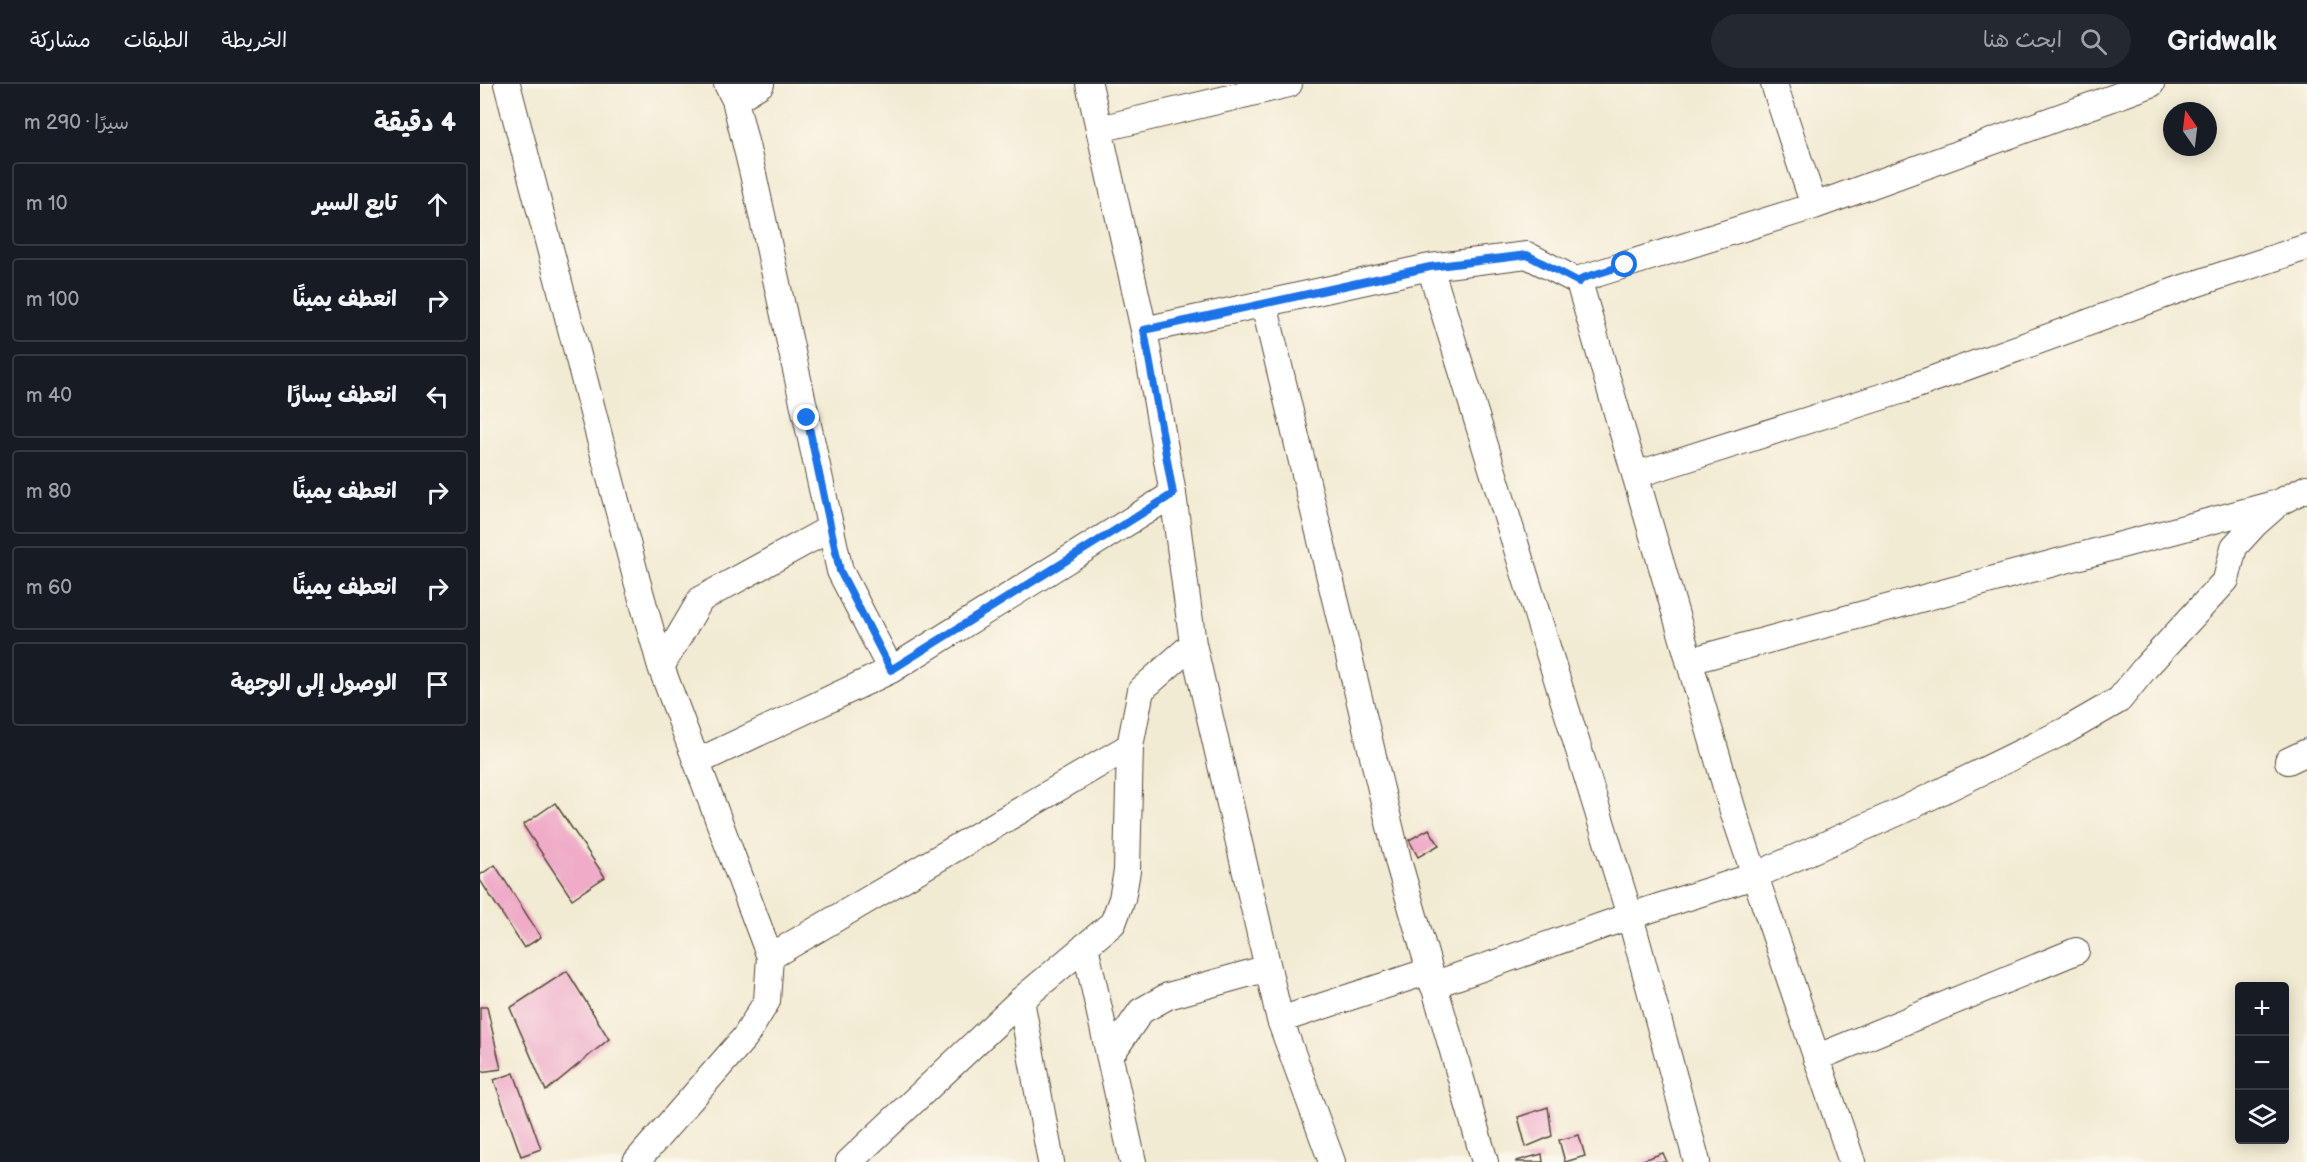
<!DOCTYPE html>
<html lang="ar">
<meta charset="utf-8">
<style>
:root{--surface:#171b24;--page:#242831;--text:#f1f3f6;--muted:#9ea1a6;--line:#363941}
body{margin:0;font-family:"Balsamiq Sans","Playpen Sans Arabic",sans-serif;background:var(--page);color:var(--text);direction:rtl}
.controls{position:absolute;right:18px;bottom:18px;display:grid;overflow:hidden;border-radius:6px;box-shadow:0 3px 15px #0003}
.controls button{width:54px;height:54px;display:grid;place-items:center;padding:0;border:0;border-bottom:2px solid var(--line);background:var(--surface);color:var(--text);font:30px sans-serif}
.compass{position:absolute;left:1683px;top:18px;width:54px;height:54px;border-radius:50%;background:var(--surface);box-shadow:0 3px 15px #0003;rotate:346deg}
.stop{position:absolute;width:18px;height:18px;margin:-14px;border:4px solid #1a73e8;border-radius:50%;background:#fff}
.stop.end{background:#1a73e8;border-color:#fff;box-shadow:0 2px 6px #0008}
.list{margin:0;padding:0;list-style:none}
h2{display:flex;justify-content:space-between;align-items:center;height:78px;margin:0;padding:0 24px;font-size:26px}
h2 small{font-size:20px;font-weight:400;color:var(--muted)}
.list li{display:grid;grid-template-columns:39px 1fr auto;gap:18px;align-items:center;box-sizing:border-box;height:84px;margin:0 12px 12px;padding:0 12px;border:2px solid var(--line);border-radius:6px}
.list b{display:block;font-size:22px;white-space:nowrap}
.list em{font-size:20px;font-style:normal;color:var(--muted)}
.icon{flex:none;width:33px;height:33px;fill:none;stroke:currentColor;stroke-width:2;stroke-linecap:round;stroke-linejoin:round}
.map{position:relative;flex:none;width:1827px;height:1078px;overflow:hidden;direction:ltr}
header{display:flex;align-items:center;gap:36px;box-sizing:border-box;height:84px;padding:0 30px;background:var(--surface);border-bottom:2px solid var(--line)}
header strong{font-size:28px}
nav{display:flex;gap:33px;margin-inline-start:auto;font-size:21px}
.search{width:420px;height:54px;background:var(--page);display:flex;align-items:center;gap:15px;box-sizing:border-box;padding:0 21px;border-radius:33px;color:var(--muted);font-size:22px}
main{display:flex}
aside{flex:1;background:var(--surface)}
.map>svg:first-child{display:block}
.building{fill:#efabc8}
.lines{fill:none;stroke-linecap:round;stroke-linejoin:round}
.street-casing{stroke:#564739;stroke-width:28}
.street{stroke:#fff;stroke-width:26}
.route{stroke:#1a73e8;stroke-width:8}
</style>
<header>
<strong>Gridwalk</strong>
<div class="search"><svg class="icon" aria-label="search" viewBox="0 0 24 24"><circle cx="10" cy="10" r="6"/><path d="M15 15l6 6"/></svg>ابحث هنا</div>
<nav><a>الخريطة</a><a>الطبقات</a><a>مشاركة</a></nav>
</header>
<main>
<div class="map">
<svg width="1827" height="1078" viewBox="0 0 1827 1078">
<rect width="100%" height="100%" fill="#fbf7ec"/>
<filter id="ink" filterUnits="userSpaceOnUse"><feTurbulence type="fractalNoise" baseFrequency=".0167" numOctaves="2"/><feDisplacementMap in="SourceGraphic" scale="12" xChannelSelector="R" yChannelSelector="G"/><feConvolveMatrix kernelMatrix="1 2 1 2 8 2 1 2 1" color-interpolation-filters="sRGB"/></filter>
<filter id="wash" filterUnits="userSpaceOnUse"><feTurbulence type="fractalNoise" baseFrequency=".008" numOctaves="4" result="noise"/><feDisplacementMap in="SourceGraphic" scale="24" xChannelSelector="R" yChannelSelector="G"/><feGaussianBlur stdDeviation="1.35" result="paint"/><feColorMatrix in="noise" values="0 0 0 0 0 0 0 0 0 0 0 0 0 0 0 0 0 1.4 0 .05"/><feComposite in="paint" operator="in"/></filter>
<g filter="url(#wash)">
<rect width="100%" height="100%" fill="#f2ebd3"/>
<g id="blocks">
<path class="building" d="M75 719 125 793 92 815 43 741Z
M949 745 959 761 938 773 929 756Z
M15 781 61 853 44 864 0 796V791Z
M87 887 129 955 66 1007 30 924Z
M0 923H7L21 985 0 988Z
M34 989 61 1065 41 1072 14 996Z
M1068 1023 1072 1052 1046 1063 1038 1033Z
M1099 1051 1105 1072 1085 1078 1079 1056Z
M1183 1069 1187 1078H1157Z
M1062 1070 1063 1078H1036V1077Z"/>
</g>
</g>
<g filter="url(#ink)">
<use href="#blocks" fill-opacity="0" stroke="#564739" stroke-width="1.5"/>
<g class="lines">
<g class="street-casing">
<path id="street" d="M27 0 157 497 181 583 290 873 287 917 265 953 156 1078
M247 0 255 16 273 90 360 487 411 586
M1294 0 1334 122
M255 16 281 0
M619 45 809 0
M950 183 1150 832 1217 1078
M1099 198 1253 727 1372 1078
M1099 198 1103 194 1334 122 1671 0
M784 220 919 780 1005 1078
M664 246 950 183 1047 171 1099 198
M1155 391 1423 306 1706 203 1827 163
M693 410 713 560 800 936 852 1078
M1209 577 1794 420
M181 583 221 515 351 444
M1808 677 1827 668
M217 678 411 586 693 410 664 246 609 0
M605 862 653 1078
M290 873 650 662
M953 901 1150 832 1274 792 1419 728 1587 646 1639 616 1665 584 1746 496 1754 463 1775 440 1800 418 1827 404
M541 916 571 1078
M800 936 949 887
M630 972 661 927 688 912 788 884
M1336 974 1596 867
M369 1078 541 916 633 839 642 815 647 787 650 662 661 606 713 560"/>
</g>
<use href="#street" class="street"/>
</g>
</g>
<g class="lines" filter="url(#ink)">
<path class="route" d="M327 334 360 487 411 586 693 410 664 246 950 183 1047 171 1099 198 1103 194 1145 181"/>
</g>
</svg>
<div class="controls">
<button>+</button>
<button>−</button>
<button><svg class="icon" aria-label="layers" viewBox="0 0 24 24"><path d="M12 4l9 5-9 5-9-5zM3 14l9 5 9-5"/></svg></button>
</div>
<svg class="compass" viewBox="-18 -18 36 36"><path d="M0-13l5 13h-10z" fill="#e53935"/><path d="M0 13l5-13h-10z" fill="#9ea1a6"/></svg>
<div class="stop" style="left:1145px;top:181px"></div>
<div class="stop end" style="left:327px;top:334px"></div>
</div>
<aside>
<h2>4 دقيقة<small>سيرًا · 290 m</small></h2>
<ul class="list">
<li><svg class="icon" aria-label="ahead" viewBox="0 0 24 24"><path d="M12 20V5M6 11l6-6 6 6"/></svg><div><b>تابع السير</b></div><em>10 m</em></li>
<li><svg class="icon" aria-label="right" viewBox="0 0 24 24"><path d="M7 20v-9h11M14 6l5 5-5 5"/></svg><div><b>انعطف يمينًا</b></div><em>100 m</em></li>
<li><svg class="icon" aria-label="left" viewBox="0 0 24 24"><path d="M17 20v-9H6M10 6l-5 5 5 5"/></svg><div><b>انعطف يسارًا</b></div><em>40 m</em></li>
<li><svg class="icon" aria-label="right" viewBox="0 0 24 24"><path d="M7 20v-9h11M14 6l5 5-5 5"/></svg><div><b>انعطف يمينًا</b></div><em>80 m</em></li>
<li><svg class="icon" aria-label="right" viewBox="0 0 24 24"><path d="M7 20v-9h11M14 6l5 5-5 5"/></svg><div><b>انعطف يمينًا</b></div><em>60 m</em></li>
<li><svg class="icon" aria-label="arrive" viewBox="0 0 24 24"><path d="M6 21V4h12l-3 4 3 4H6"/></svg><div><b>الوصول إلى الوجهة</b></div></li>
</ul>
</aside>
</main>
